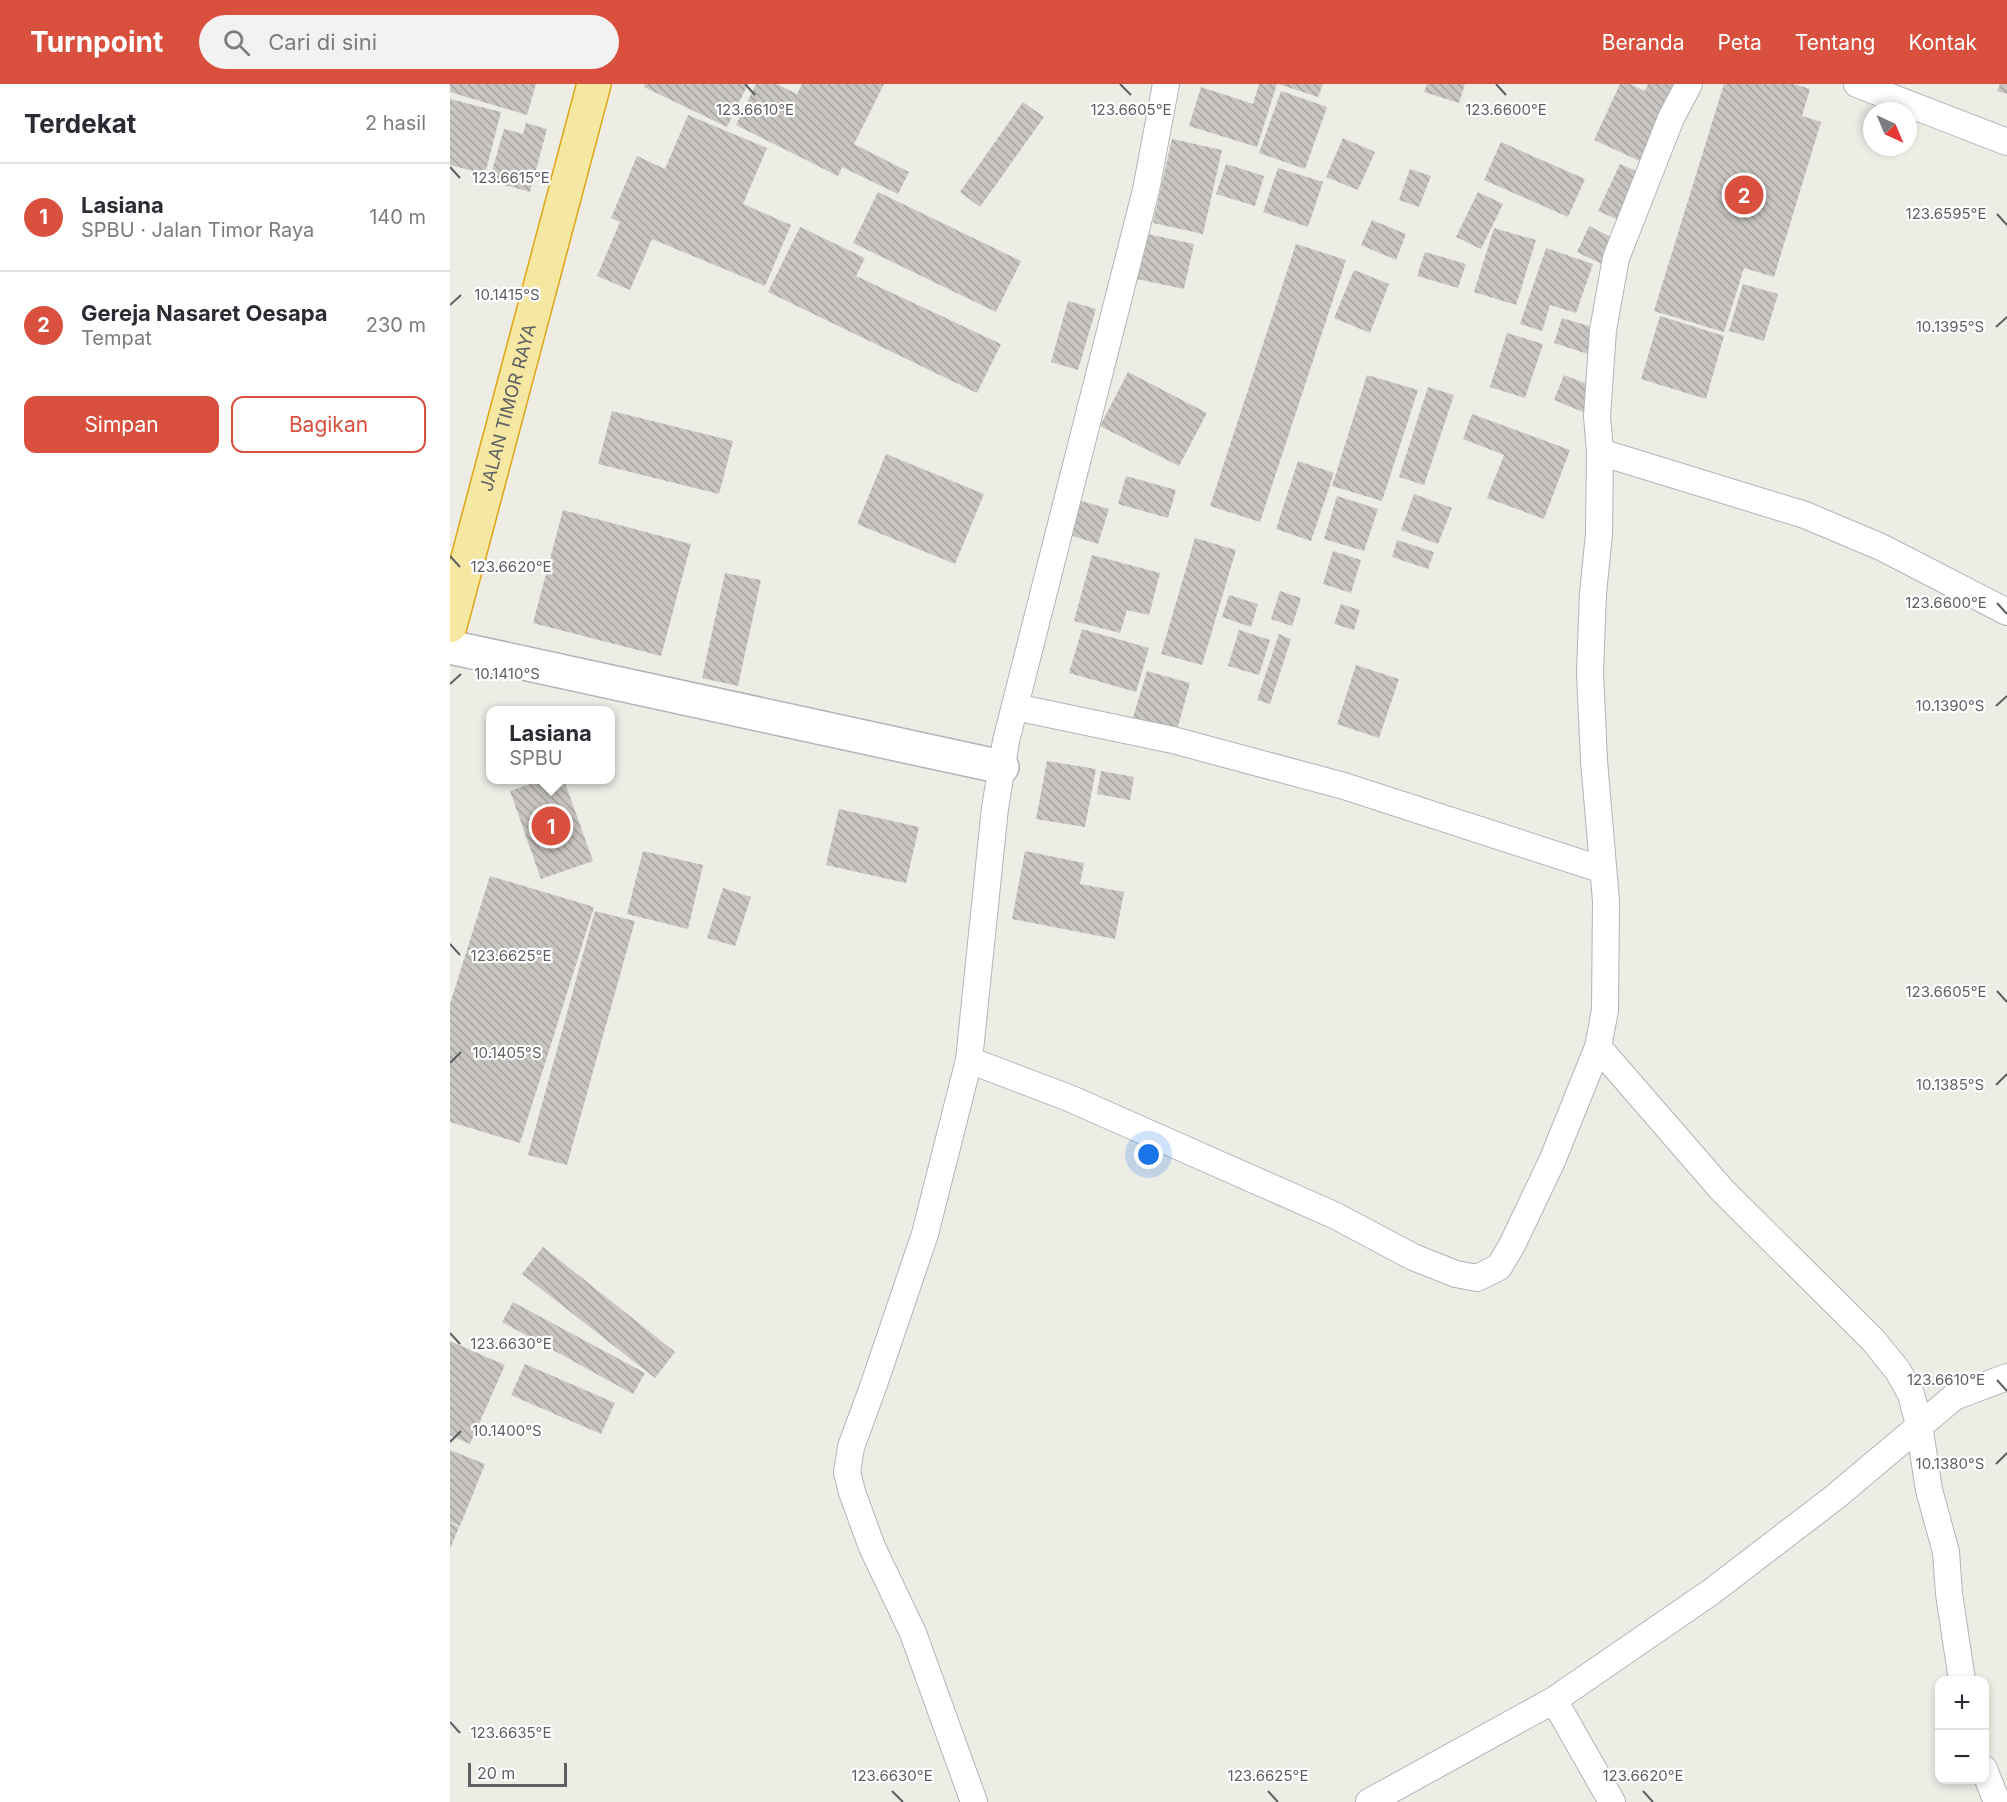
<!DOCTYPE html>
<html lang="id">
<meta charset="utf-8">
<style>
:root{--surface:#fff;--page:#f2f2f3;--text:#2b2b33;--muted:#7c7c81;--line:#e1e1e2;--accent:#da503e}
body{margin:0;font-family:Inter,sans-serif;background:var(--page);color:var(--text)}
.controls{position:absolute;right:18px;bottom:18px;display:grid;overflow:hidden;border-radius:12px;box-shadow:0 3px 9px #0003}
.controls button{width:54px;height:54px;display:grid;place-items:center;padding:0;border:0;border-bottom:2px solid var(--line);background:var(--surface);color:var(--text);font:30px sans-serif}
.compass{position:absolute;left:1413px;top:18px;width:54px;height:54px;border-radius:50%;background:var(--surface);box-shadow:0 3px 9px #0003;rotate:136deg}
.scale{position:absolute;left:18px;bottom:15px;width:99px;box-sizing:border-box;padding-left:6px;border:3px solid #5c5f64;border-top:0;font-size:16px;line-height:21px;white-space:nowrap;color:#5c5f64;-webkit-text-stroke:4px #fff;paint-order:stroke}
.you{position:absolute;left:699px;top:1071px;width:21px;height:21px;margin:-15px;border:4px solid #fff;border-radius:50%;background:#1a73e8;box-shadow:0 0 0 9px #1a73e833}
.badge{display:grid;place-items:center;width:39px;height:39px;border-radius:50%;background:var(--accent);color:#fff;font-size:20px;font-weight:700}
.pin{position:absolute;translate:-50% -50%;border:3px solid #fff;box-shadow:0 2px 6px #0006}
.popup{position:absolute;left:36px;top:622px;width:129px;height:78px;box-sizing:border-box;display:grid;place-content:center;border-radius:12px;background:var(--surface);filter:drop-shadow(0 2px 4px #0005);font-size:20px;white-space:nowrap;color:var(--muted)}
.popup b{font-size:22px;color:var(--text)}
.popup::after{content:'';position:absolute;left:50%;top:100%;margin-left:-12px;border:12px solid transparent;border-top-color:var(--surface)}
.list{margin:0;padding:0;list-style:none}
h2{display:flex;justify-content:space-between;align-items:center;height:78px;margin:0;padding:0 24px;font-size:26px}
h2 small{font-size:20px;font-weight:400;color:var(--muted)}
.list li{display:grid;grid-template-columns:39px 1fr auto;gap:18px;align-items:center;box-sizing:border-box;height:108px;padding:0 24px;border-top:2px solid var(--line)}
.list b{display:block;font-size:22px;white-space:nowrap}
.list p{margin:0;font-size:20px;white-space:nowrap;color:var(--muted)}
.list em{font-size:20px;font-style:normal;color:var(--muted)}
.actions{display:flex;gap:12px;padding:18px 24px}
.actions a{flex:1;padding:14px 0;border:2px solid var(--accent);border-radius:12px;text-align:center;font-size:21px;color:var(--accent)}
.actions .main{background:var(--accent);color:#fff}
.icon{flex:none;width:33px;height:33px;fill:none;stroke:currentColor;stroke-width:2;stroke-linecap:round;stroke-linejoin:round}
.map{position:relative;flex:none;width:1557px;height:1718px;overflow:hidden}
header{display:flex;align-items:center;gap:36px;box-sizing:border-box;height:84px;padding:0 30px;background:var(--accent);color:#fff}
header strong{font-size:28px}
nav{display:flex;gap:33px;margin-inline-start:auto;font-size:21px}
.search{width:420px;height:54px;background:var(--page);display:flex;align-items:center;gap:15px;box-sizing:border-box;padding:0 21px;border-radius:33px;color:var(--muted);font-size:22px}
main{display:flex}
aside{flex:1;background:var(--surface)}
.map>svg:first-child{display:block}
.building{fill:url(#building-back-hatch)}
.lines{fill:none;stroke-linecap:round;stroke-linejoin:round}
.minor-casing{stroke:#b2b4b8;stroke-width:28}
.tertiary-casing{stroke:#b2b4b8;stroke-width:36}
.trunk-casing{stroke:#dea614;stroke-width:36}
.minor{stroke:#fff;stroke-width:26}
.tertiary{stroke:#fff;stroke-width:33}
.trunk{stroke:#f6e7a2;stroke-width:33}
.ticks{fill:none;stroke:#5c5f64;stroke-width:2}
.labels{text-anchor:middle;stroke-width:4.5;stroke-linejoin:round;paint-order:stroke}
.street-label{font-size:18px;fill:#5c5f64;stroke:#fff}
.ticks-label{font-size:15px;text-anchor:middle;fill:#5c5f64;stroke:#fff;stroke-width:4.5;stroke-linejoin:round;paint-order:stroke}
</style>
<header>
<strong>Turnpoint</strong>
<div class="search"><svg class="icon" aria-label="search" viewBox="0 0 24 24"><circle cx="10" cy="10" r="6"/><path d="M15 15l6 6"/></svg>Cari di sini</div>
<nav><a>Beranda</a><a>Peta</a><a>Tentang</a><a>Kontak</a></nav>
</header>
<main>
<aside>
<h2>Terdekat<small>2 hasil</small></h2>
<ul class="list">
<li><span class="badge">1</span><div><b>Lasiana</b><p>SPBU · Jalan Timor Raya</p></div><em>140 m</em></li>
<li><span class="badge">2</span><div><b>Gereja Nasaret Oesapa</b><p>Tempat</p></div><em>230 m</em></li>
</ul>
<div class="actions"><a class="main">Simpan</a><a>Bagikan</a></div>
</aside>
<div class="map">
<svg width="1557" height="1718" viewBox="0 0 1557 1718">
<defs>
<pattern id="building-back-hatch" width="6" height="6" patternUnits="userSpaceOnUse" patternTransform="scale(1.5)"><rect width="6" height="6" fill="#c9c6c2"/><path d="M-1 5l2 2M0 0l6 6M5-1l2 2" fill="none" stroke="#a6a4a1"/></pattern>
</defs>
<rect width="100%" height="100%" fill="#edece5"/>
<path class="building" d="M0 0H86L77 31 0 8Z
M195 0H298L277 43 194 3Z
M306 0H327L347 10 352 0H434L404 60 459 88 448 110 392 83 388 92 286 41Z
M809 0H827L807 63 739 42 751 3 803 20Z
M828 0H873L868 13Z
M977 0H1015L1009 19 974 8Z
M1170 0H1180L1195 7 1198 0H1231L1194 79 1144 56Z
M1274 0H1344L1360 5 1352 32 1371 38 1324 193 1294 184 1274 248 1204 227Z
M1550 0H1557V10L1547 7Z
M831 7 877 23 855 85 809 69Z
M0 15 51 28 35 90 0 81Z
M573 18 594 33 530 123 510 108Z
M238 31 317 64 293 120 341 141 315 202 202 155 180 206 147 192 170 138 161 134 187 72 215 85Z
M76 39 97 45 80 108 39 97 54 45 73 50Z
M893 54 925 68 908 106 876 93Z
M722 55 772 66 753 150 703 139Z
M1051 58 1135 95 1118 133 1034 96Z
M776 80 814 92 805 122 766 110Z
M1170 80 1195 91 1173 138 1148 127Z
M828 84 873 98 858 143 813 128Z
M960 85 981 92 969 123 949 116Z
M428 108 571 177 546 228 403 159Z
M1028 108 1053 120 1031 165 1006 153Z
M922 136 956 150 946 176 911 161Z
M1139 142 1165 155 1152 180 1127 168Z
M350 143 415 174 406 192 551 260 527 309 318 208Z
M1044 144 1086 156 1066 221 1024 208Z
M697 150 744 160 734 205 687 195Z
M846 160 896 176 810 438 760 422Z
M1096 164 1143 180 1126 229 1100 221 1092 247 1070 240Z
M975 168 1016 180 1008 204 967 192Z
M904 186 939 200 920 249 884 234Z
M1293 200 1328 210 1314 257 1279 247Z
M618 217 646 225 628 286 601 278Z
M1210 232 1274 252 1256 315 1191 295Z
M1112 234 1149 245 1141 271 1104 259Z
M1057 249 1093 260 1075 314 1040 303Z
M678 288 757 329 729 382 650 342Z
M917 291 968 306 932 417 882 402Z
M1114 291 1145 303 1135 329 1104 316Z
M978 303 1004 311 974 401 949 393Z
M162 327 283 357 269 410 148 380Z
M1022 330 1120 366 1094 435 1037 414 1054 371 1013 355Z
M436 370 534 410 505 480 407 440Z
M848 377 884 389 861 457 826 445Z
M676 392 726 406 718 434 668 420Z
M964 410 1002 424 988 460 951 446Z
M887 412 928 425 914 467 874 455Z
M628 416 659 425 648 460 617 450Z
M113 426 241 460 211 572 83 539Z
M745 454 786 466 752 581 711 570Z
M947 456 984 468 978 485 942 473Z
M883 467 911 476 901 509 873 500Z
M642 471 710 489 699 531 677 526 670 549 624 537Z
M275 489 311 496 288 602 252 594Z
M830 507 851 514 842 542 821 535Z
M779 511 808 520 801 543 772 533Z
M891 520 910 526 904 546 884 540Z
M632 545 699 564 686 608 619 589Z
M789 546 820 556 809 591 778 582Z
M829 550 841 555 820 620 807 616Z
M906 581 949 595 929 654 887 640Z
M697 587 740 599 725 653 681 640Z
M597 677 646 685 635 743 586 735Z
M651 687 684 693 680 716 647 710Z
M92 696H114L143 777 91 795 60 707Z
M389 725 469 743 456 799 376 781Z
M193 767 253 781 238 845 177 830Z
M575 767 634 779 630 800 674 808 665 855 562 835Z
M40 792 144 823 70 1059 0 1038V920Z
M273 804 301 813 285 862 257 854Z
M145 827 185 837 117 1081 78 1071Z
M93 1163 225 1268 205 1294 72 1190Z
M63 1218 195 1289 183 1310 52 1238Z
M0 1257 55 1281 20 1360 0 1351Z
M75 1280 165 1319 151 1350 61 1311Z
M0 1366 35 1380 10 1442 0 1438Z
M0 1439 9 1443 0 1465Z"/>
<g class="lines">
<g class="minor-casing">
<path id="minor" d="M1407 0 1557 58
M1150 368 1355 431 1431 463 1557 528
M565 623 723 656 894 702 1153 786
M1148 963 1272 1106 1423 1256 1448 1287 1461 1310 1469 1341 1479 1406 1496 1468 1499 1510 1512 1596
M519 976 619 1014 886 1132 963 1173 1006 1190 1027 1194 1049 1183 1062 1161 1102 1077 1148 963 1155 926 1156 817 1144 677 1140 588 1143 509 1149 450 1150 368 1147 332 1153 246 1166 174 1221 34 1239 0
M1104 1616 1162 1718
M1534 1685 1547 1718
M524 1718 463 1549 422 1463 402 1408 397 1388 401 1363 423 1303 475 1150 519 976 545 724 556 657 696 106 716 0
M919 1718 1104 1616 1261 1508 1385 1413 1504 1313 1557 1293"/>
</g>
<g class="tertiary-casing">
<path id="tertiary" d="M0 563 552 683"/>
</g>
<g class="trunk-casing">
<g id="trunk">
<path id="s1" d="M0 542 144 0"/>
</g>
</g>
<use href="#minor" class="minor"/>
<use href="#tertiary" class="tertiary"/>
<use href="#trunk" class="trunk"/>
</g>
<path class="ticks" d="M295 0 305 11M670 0 681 11M1046 0 1056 11M0 83 10 94M1547 130 1557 141M0 221 11 211M1546 243 1557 233M0 472 10 483M1547 519 1557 530M0 600 11 590M1546 622 1557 612M0 860 10 871M1547 907 1557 918M0 979 11 968M1546 1001 1557 990M0 1249 10 1260M1547 1296 1557 1307M0 1358 11 1347M1546 1380 1557 1369M0 1638 10 1649M442 1707 453 1718M818 1707 828 1718M1193 1707 1203 1718"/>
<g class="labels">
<g class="street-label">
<text dy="6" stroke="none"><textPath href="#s1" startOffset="226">JALAN TIMOR RAYA</textPath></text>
</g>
</g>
<g class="ticks-label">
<text x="305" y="31">123.6610°E</text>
<text x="681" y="31">123.6605°E</text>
<text x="1056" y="31">123.6600°E</text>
<text x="61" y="99">123.6615°E</text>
<text x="1496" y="135">123.6595°E</text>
<text x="57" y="216">10.1415°S</text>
<text x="1500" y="248">10.1395°S</text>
<text x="61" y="488">123.6620°E</text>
<text x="1496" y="524">123.6600°E</text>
<text x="57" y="595">10.1410°S</text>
<text x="1500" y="627">10.1390°S</text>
<text x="61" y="877">123.6625°E</text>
<text x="1496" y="913">123.6605°E</text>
<text x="57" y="974">10.1405°S</text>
<text x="1500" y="1006">10.1385°S</text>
<text x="61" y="1265">123.6630°E</text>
<text x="1496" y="1301">123.6610°E</text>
<text x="57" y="1352">10.1400°S</text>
<text x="1500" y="1385">10.1380°S</text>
<text x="61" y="1654">123.6635°E</text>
<text x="442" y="1697">123.6630°E</text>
<text x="818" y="1697">123.6625°E</text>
<text x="1193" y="1697">123.6620°E</text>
</g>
</svg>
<div class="controls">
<button>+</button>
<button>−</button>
</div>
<svg class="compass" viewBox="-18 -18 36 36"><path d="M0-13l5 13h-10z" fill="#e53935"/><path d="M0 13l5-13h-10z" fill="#7c7c81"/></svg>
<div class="scale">20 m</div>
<div class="you"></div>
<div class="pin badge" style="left:101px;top:742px">1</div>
<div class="popup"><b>Lasiana</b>SPBU</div>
<div class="pin badge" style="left:1294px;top:111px">2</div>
</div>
</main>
